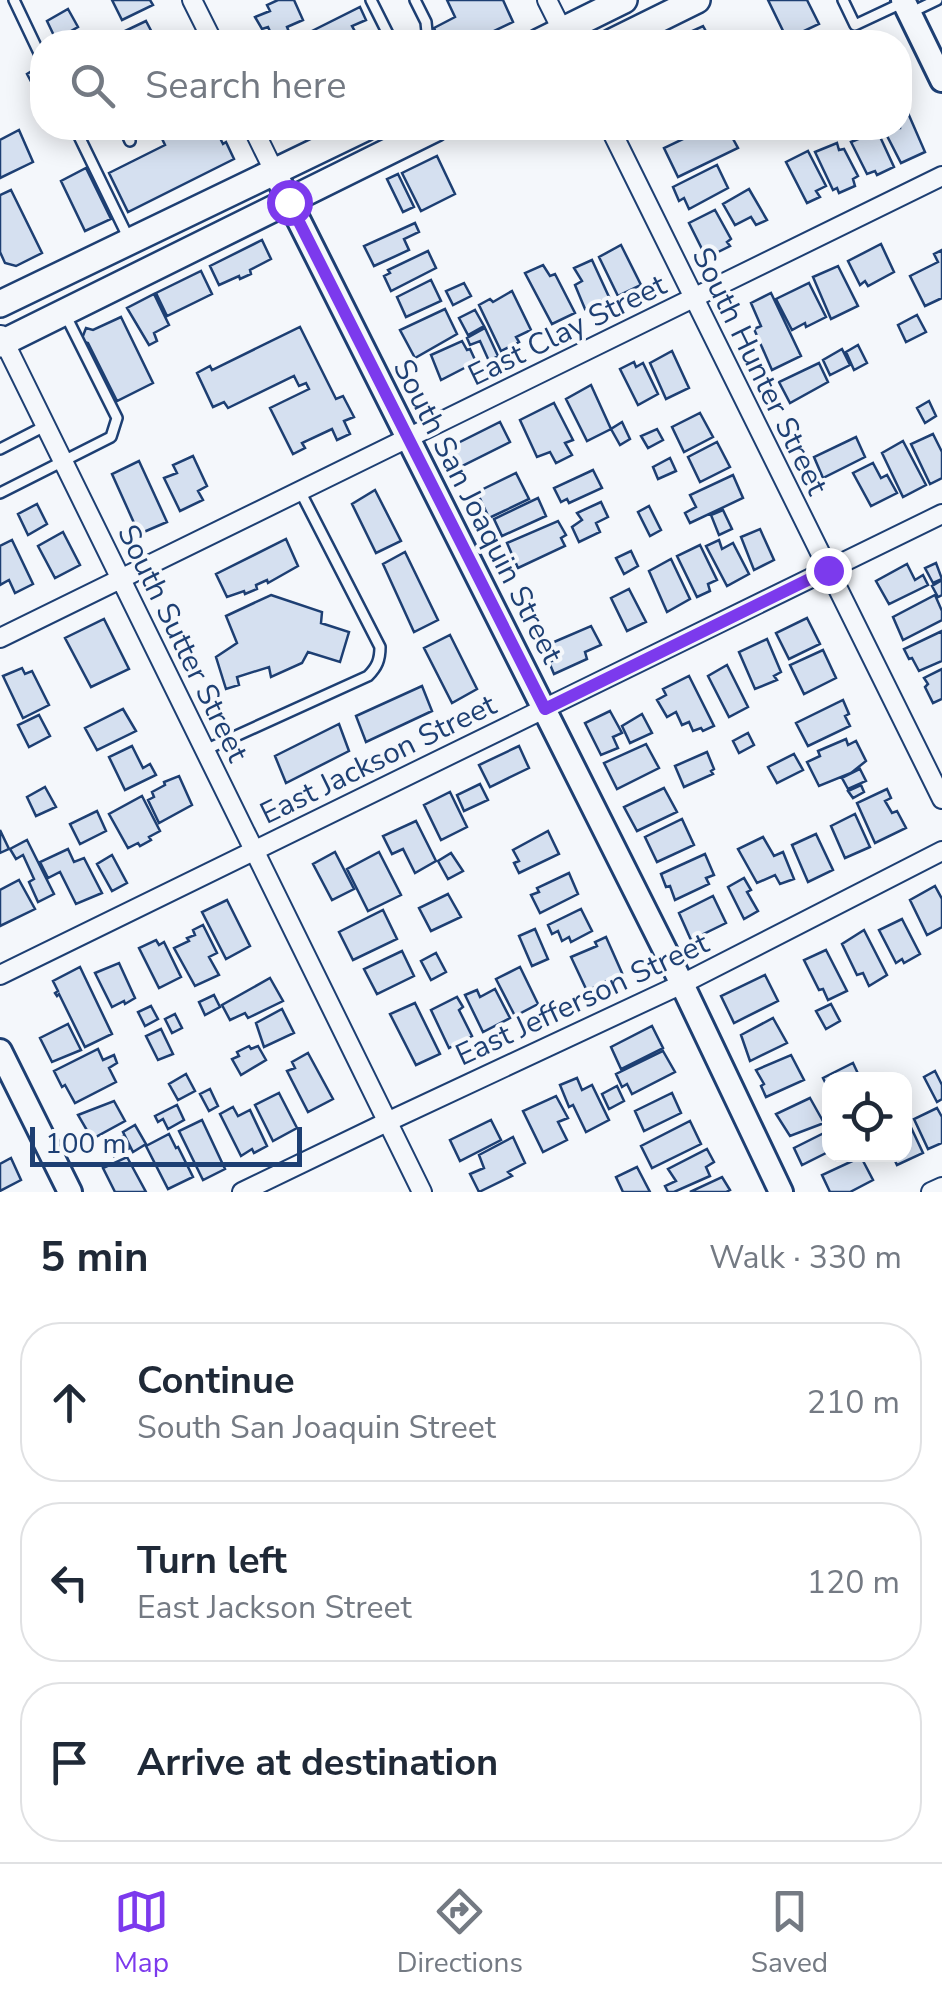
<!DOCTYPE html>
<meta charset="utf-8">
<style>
:root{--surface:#fff;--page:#f6f6f7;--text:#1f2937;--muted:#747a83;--line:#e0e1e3;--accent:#7c3aed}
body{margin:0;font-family:"Nunito Sans",sans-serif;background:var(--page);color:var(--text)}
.controls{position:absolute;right:30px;bottom:30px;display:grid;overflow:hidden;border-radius:20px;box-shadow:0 5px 25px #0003}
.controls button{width:90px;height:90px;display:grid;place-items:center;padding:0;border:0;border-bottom:2px solid var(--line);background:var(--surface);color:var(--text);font:50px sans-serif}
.scale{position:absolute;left:30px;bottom:25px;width:272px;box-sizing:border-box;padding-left:10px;border:5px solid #1d3f73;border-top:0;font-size:28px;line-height:35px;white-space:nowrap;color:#1d3f73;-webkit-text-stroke:8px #f4f7fb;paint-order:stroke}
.stop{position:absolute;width:30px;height:30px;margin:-22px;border:8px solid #7c3aed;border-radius:50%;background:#fff}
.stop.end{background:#7c3aed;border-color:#fff;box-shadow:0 2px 10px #0008}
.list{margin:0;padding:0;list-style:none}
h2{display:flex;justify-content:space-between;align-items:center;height:130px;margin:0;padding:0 40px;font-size:42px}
h2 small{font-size:32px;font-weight:400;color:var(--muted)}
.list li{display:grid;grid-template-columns:65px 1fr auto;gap:30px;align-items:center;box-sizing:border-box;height:160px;margin:0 20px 20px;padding:0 20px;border:2px solid var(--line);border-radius:40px}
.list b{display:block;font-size:38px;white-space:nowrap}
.list p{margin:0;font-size:32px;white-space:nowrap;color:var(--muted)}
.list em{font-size:32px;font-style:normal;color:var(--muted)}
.icon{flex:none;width:55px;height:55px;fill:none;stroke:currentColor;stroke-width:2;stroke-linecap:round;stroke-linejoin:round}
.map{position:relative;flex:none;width:942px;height:1192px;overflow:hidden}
.search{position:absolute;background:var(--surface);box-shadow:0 5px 25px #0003;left:30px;right:30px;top:30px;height:110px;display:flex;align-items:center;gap:25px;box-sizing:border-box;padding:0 35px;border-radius:40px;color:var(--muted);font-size:38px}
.sheet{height:670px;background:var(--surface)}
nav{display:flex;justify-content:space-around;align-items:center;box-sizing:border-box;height:140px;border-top:2px solid var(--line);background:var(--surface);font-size:28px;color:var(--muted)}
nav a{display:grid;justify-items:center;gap:5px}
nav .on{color:var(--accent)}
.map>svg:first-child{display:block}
.building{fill:#d5e0f0;stroke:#1d3f73;stroke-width:2.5}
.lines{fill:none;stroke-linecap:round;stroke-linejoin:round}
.lane-casing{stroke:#1d3f73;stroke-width:14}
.street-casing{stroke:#1d3f73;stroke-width:22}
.secondary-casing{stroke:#1d3f73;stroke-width:28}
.primary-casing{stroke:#1d3f73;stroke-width:30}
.lane{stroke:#f4f7fb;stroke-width:9}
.street{stroke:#f4f7fb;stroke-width:18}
.secondary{stroke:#f4f7fb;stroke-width:22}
.primary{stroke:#f4f7fb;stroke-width:25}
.route{stroke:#7c3aed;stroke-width:12}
.labels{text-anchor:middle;stroke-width:8;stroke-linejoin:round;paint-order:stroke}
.street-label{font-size:30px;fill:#1d3f73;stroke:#f4f7fb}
</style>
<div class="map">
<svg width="942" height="1192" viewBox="0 0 942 1192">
<rect width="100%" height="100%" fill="#f4f7fb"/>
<path class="building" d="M112 0H150L153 5 122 20Z
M278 0H294L303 20 287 27 289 32 274 40 268 27 262 29 255 17 270 11 267 5Z
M447 0H503L513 22 471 42H448L445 36 439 40 434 28 455 17Z
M768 0H807L819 24 787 39Z
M360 7 366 20 352 26 361 42H318L312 31Z
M68 9 78 27 71 31 76 42H57L47 21Z
M146 21 157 42H102Z
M703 26 712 42H669L688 33Z
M801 33 806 42H780Z
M40 66 42 83 34 87 27 74Z
M908 113 925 152 901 163 883 128H900V117Z
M157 128H215L223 144 226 142 234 159 128 212 109 173 165 145Z
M706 128H727L738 148 678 177 664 148Z
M862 128H876L894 167 877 175 875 171 867 174 851 142 863 137 859 129Z
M19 130 33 162 0 178V140Z
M837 143 839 150 844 149 858 176 853 179 855 186 839 193 837 188 833 190 815 152Z
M808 151 826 186 816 191 820 197 807 203 786 162Z
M437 156 455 194 421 211 402 173Z
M717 165 728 188 689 209 684 198 679 201 673 187Z
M86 168 111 219 85 231 61 181Z
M398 174 414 207 403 212 387 179Z
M749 189 767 220 756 225 751 217 735 225 723 204Z
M11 190 42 253 16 266 5 263 0 252V195Z
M715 210 731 239 727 242 730 246 712 255 710 250 704 253 689 223Z
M415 223 419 232 404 239 409 250 374 266 364 246Z
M262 240 271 259 250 270 251 274 240 279 239 276 219 285 210 266Z
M881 244 894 272 868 286 865 281 860 285 848 261Z
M621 245 641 285 618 296 599 257Z
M942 250V298L925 306 910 276 938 262 934 254Z
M428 251 436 268 391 291 384 276 390 273 388 270Z
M592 260 609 297 585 309 575 285 582 281 574 268Z
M543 265 550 276 555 274 575 313 552 324 525 273Z
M838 266 858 306 831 319 813 277Z
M201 271 212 294 167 316 156 293Z
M431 280 441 301 406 317 397 297Z
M464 283 471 296 453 305 446 291Z
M809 283 826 317 806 327 805 323 792 330 776 299Z
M512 291 531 330 516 337 519 342 501 351 479 305 490 299 493 302Z
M771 293 801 356 772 370 754 329 761 326 751 303Z
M154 294 169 325 154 333 157 341 149 345 127 308Z
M445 309 457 334 415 358 400 330Z
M475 310 484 326 468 335 459 318Z
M917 315 926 332 906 342 898 325Z
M121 317 153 383 117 401 88 343 81 341 86 328 93 330Z
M300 327 336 399 343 396 354 417 344 421 350 434 337 440 332 429 302 443 305 448 293 454 270 408 309 389 306 383 299 386 294 376 228 408 224 402 213 407 197 373 210 366 212 370Z
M485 328 498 356 489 361 480 341 470 345 467 338Z
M462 341 467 350 470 349 476 362 441 380 431 355Z
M858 345 867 363 854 370 846 352Z
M842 349 850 365 830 375 823 360Z
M672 351 689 388 666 399 650 363Z
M634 362 636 367 643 363 658 394 638 405 620 369Z
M819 363 828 382 790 403 779 382Z
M591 385 611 429 587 441 566 399Z
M929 401 936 416 925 423 917 408Z
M554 403 573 440 565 443 572 455 556 463 550 452 537 457 520 420Z
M700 413 713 437 684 452 672 427Z
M500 422 510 442 460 467 450 447Z
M622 422 630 439 620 445 611 429Z
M657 429 663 440 648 448 641 436Z
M933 434 942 452V478L930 484 911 444Z
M856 437 865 457 823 478 814 457Z
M903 441 926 485 903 497 882 453Z
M717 442 730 467 700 482 688 457Z
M193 456 207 486 198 491 203 500 180 511 164 478 177 473 173 465Z
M670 458 676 471 658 479 653 467Z
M139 461 167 522 139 534 112 474Z
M873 463 881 478 887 475 897 493 871 506 853 473Z
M593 470 602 488 569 503 567 499 561 502 554 488Z
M516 473 529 499 489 518 477 492Z
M733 475 743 498 690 523 685 513 696 507 690 495Z
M375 490 401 541 376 553 352 504Z
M538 498 546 516 502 536 494 519Z
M601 502 608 517 596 523 600 532 579 542 572 527 582 520 577 513Z
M37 504 47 524 28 535 18 514Z
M649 506 661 530 650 536 638 512Z
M723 510 732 529 719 535 711 515Z
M558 521 566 535 561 538 565 546 518 568 507 543Z
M760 529 774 560 754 570 741 537Z
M63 532 80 565 55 578 38 546Z
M286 539 298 566 268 583 267 580 256 585 257 589 245 594 244 591 227 597 216 574Z
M12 540 33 584 15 593 9 580 0 585V546Z
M719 540 722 549 733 543 749 574 727 586 706 546Z
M700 545 717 580 708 584 710 591 697 597 677 556Z
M631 551 638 566 624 574 616 558Z
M405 552 438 620 414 632 383 564Z
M671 559 690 599 667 612 649 571Z
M936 563 942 579 933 583 925 568Z
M907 564 915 580 923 575 928 585 889 604 876 581Z
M942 580V595L938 597 932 586Z
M629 589 646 622 627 631 611 598Z
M271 595 322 612 321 623 349 632 340 662 308 652 302 663 271 677 269 667 237 677 239 685 226 689 216 657 237 643 226 616Z
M935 595 942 611V620L903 640 893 617Z
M807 618 820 644 789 659 776 633Z
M104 619 129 669 91 687 65 638Z
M591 626 601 645 585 652 587 659 554 674 549 662 554 660 547 645Z
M942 631V661L919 671 912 658 909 659 904 649Z
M450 635 477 689 452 703 424 648Z
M767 639 781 672 774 676 777 680 755 689 739 652Z
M823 650 836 678 804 694 790 665Z
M727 665 748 707 729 717 708 676Z
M22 668 25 674 32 671 49 705 23 718 3 676Z
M942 669V699L933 703 925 687 928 684 924 678Z
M689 676 714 726 703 731 701 728 693 731 689 722 682 725 676 712 667 717 657 700 666 695 663 689Z
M422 686 432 711 366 742 356 716Z
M843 700 849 714 845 716 850 726 808 746 796 723Z
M123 709 136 731 97 750 85 728Z
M610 711 622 733 613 737 618 748 601 755 585 723Z
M642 714 652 733 630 743 622 726Z
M39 715 50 736 29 747 18 725Z
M339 724 349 751 286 783 275 756Z
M748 733 754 745 739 753 733 741Z
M846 739 848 745 856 741 866 761 851 773 819 786 807 762 820 756 818 751Z
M646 744 659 768 617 789 604 763Z
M132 746 143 768 150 764 156 775 125 790 109 757Z
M519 746 529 768 490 787 479 765Z
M707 752 714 769 711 771 713 774 684 787 675 766Z
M794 754 803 770 777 783 768 767Z
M860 769 866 781 848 789 842 778Z
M179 776 192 805 159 823 148 800 154 797 152 792 165 785 164 782Z
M480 784 488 800 464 811 457 795Z
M861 785 864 792 853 798 848 791Z
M45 787 56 807 36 816 27 797Z
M664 788 677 812 637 831 624 807Z
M887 789 891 798 885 801 892 813 897 811 906 828 875 843 857 803Z
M450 792 467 827 441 840 424 805Z
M142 796 160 831 149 837 151 840 140 846 138 843 128 848 109 814Z
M97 811 106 831 80 844 70 824Z
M855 814 870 847 845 858 831 826Z
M682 819 694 845 657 862 645 837Z
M416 821 436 861 415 873 403 849 392 854 383 836Z
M0 830 9 849 0 853Z
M548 831 559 854 519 873 514 863 519 861 513 850Z
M816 834 833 870 808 882 792 845Z
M763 837 774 856 783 852 794 879 780 884 775 875 757 883 738 849Z
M27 840 54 894 38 902 29 882 34 879 23 855 16 859 10 849Z
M68 849 74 862 84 858 102 893 76 904 60 872 48 878 40 862Z
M335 852 354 889 332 900 313 864Z
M379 852 401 895 368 911 347 869Z
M451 853 463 871 448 879 438 861Z
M705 854 714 875 706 878 709 884 675 900 670 886 666 887 661 874Z
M112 855 127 883 112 891 97 864Z
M569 873 578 894 540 913 531 895 539 892 537 888Z
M744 878 751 890 747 892 758 911 744 919 728 887Z
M19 880 35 909 0 926V890Z
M935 886 942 899V927L927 935 910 900Z
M448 894 461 917 431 931 419 908Z
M713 896 726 923 691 940 679 913Z
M227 900 250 946 226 959 202 912Z
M581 909 592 931 571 942 569 937 562 941 558 931 552 934 548 925Z
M383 910 397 939 353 960 339 932Z
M902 919 920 954 904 963 902 959 896 963 879 930Z
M203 925 217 953 209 957 219 975 195 986 174 948 189 941 187 938 195 935 193 930Z
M535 929 548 959 532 966 519 936Z
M864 930 887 975 869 986 863 973 857 975 842 944Z
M606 937 622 973 587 991 571 957 597 946 595 942Z
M156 940 159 945 164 942 181 977 159 988 139 948Z
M826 950 847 991 828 1000 823 989 819 990 804 960Z
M402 951 414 976 377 994 364 969Z
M436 953 446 972 431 980 421 961Z
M119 963 135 998 125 1004 124 1001 112 1007 95 973Z
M80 967 112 1034 85 1047 59 994 57 996 55 993 58 991 53 981Z
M520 967 538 1004 515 1016 496 979Z
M765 975 778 1001 734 1023 721 996Z
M270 978 283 1001 248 1018 245 1013 230 1020 222 1005Z
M495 989 510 1018 483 1032 465 995 477 990 480 997Z
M214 995 220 1007 205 1015 199 1002Z
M457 997 463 1007 459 1010 472 1036 449 1048 431 1010Z
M415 1003 440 1054 416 1065 390 1014Z
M831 1004 840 1021 826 1029 816 1011Z
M151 1006 158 1019 145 1026 138 1012Z
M282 1009 294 1033 264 1047 256 1023Z
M175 1014 182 1028 172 1033 165 1019Z
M773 1018 787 1043 750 1061 741 1035Z
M68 1024 81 1050 52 1062 40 1038Z
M652 1026 663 1048 621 1069 611 1047Z
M161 1029 173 1054 158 1060 146 1036Z
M249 1046 251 1049 258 1046 266 1060 241 1075 232 1059 239 1056 237 1052Z
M98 1049 103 1060 114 1055 117 1063 109 1068 116 1082 75 1103 65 1085 62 1087 54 1071Z
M663 1051 675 1072 632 1094 627 1084 622 1087 616 1074Z
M308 1053 333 1099 308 1112 287 1071 295 1068 292 1062Z
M791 1055 804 1080 766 1097 761 1086 764 1084 756 1070Z
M853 1063 861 1080H830V1092L823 1078Z
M935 1071 942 1085V1099L937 1102 924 1077Z
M186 1074 195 1091 178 1100 169 1084Z
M577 1078 582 1090 592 1085 609 1120 586 1132 573 1105 569 1107 560 1085Z
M617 1086 624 1101 609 1109 602 1094Z
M210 1089 218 1106 209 1111 200 1094Z
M279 1093 297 1128 273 1141 255 1105Z
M672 1093 681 1113 644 1131 635 1111Z
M556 1096 568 1118 558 1122 567 1140 543 1152 523 1111Z
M810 1098 824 1123 790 1136 776 1114Z
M114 1101 125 1121 92 1139 78 1115Z
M177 1105 184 1120 168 1129 163 1119 158 1122 155 1116Z
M233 1107 238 1116 250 1110 267 1146 254 1153 252 1149 241 1156 220 1114Z
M937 1108 942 1117V1143L928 1149 914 1119Z
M907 1119 923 1153 897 1165 892 1154H904V1121Z
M202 1120 225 1169 203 1180 179 1131Z
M491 1120 501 1140 460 1161 450 1140Z
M690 1121 701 1144 652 1168 641 1146Z
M135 1125 146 1144 133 1152 123 1132Z
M830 1130V1151L802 1165 794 1148Z
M169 1134 176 1148 178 1147 193 1177 168 1189 146 1146Z
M123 1136 130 1148 114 1156 107 1143Z
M513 1137 525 1163 508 1172 512 1176 479 1192 470 1174 484 1168 479 1155Z
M707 1149 714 1162 706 1167 710 1176 674 1192H668L665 1186 676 1181 668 1169Z
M127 1157 146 1192H115L103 1168Z
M861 1157 873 1180 850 1192H830L822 1175Z
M11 1158 21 1180 0 1191V1164Z
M637 1167 650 1192H623L616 1177Z
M722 1177 730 1190 726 1192H690Z"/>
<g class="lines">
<g class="lane-casing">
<path id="lane" d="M14 0 42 59
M371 0 392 42
M415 0 426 22 428 42
M843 0 855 25 902 3
M912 12 937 0
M75 128 128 237
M124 128 130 141
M0 449 45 426
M0 493 111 437 117 418 65 314
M205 750 368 676C377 667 380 660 380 647L300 491"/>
</g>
<g class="street-casing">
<path id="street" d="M192 0 213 42
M547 0 568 42
M253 128 275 173
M610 128 942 799
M1 335 422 1192
M0 638 942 176
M0 975 942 514
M242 1192 387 1122 682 984 942 851
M931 1192 942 1187"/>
</g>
<g class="secondary-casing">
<path id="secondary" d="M903 0 942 80
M275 173 682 984 781 1192
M0 1051 70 1192"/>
</g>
<g class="primary-casing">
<path id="primary" d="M539 42 624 0
M612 42 697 0
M0 304 365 128
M0 344 436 128"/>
</g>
<use href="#lane" class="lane"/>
<use href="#street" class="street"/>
<use href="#secondary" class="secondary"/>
<use href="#primary" class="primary"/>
</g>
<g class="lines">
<path class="route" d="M289 202 545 709 828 570"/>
</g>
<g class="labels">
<g class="street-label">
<text transform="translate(567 330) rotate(-26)" y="10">East Clay Street</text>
<text transform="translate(760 371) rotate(64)" y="10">South Hunter Street</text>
<text transform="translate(478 511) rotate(63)" y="10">South San Joaquin Street</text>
<text transform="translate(183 643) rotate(64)" y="10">South Sutter Street</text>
<text transform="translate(378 759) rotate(-26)" y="10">East Jackson Street</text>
<text transform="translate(582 999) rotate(-25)" y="10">East Jefferson Street</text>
</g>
</g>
</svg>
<div class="controls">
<button><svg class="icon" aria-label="locate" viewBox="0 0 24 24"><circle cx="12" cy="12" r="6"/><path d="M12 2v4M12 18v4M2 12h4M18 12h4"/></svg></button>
</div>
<div class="scale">100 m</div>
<div class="stop" style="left:289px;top:202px"></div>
<div class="stop end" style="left:828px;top:570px"></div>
<div class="search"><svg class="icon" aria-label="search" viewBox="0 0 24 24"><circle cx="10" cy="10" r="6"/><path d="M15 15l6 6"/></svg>Search here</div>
</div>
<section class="sheet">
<h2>5 min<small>Walk · 330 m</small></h2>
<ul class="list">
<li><svg class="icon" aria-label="ahead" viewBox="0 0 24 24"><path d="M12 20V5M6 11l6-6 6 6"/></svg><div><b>Continue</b><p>South San Joaquin Street</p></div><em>210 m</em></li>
<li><svg class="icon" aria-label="left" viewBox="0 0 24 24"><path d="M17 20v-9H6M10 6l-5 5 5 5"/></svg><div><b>Turn left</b><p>East Jackson Street</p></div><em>120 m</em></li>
<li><svg class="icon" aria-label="arrive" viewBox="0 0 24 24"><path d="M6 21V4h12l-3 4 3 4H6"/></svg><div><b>Arrive at destination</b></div></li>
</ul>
</section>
<nav>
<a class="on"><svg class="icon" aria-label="map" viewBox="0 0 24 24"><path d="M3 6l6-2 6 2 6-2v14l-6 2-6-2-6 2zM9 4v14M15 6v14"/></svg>Map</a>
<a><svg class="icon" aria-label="directions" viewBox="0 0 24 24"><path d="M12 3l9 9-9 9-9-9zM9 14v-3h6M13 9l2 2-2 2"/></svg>Directions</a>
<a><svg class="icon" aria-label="saved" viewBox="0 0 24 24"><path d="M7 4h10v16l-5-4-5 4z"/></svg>Saved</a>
</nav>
